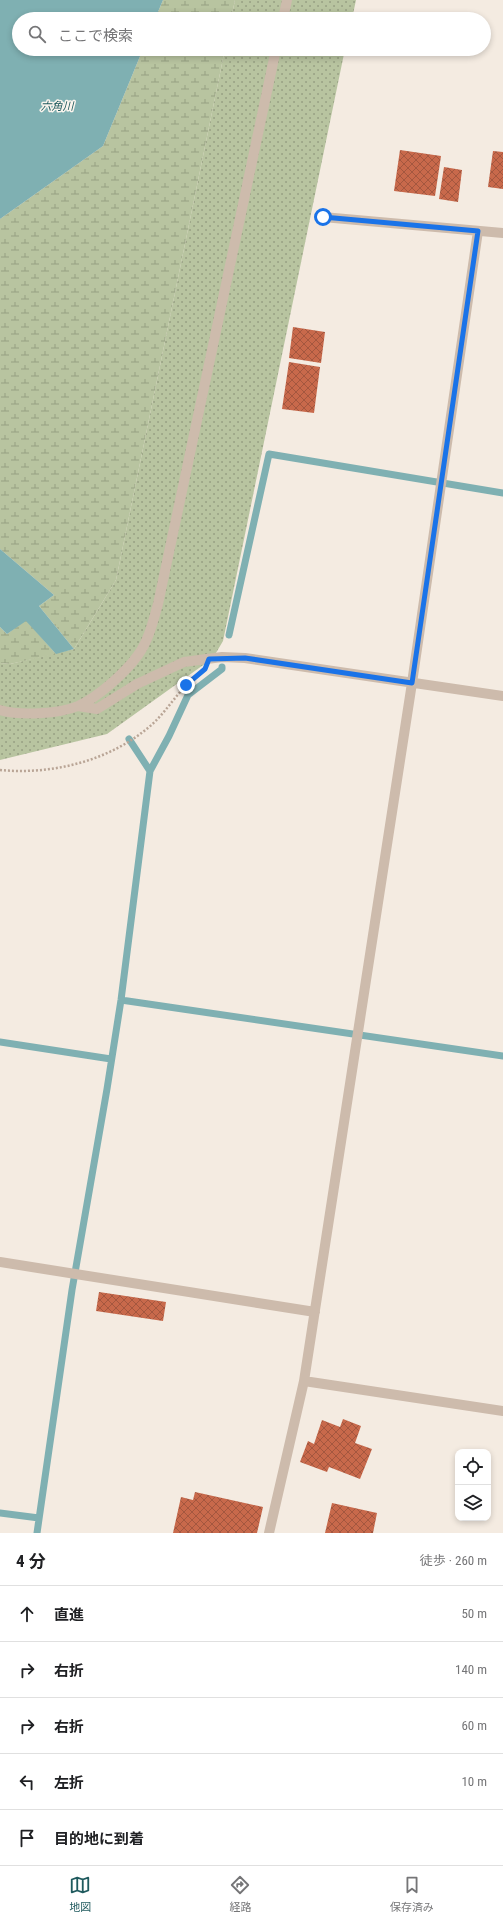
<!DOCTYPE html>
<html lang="ja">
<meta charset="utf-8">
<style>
:root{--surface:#fff;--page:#f6f6f6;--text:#202124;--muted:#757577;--line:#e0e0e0;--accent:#1f5a5e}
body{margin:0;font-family:"Roboto Condensed","Noto Sans JP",sans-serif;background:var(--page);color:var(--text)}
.controls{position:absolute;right:12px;bottom:12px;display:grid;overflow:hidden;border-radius:8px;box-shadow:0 2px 6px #0003}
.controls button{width:36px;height:36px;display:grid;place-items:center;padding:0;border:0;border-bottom:1px solid var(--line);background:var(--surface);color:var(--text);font:20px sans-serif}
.stop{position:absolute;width:12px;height:12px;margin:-9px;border:3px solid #1a73e8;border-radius:50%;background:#fff}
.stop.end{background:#1a73e8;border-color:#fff;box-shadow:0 1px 4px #0008}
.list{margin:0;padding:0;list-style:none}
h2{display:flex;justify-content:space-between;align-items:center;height:52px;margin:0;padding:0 16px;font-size:17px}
h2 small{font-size:13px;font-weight:400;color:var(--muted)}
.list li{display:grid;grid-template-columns:26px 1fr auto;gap:12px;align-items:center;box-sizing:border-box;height:56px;padding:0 16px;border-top:1px solid var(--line)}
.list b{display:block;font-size:15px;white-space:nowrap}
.list em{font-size:13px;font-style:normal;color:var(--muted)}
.icon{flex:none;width:22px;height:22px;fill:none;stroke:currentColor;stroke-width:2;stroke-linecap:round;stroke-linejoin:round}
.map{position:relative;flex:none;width:503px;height:1533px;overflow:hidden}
.search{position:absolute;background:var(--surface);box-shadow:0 2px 6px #0003;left:12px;right:12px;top:12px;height:44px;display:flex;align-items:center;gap:10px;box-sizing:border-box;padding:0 14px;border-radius:22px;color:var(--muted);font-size:15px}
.sheet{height:332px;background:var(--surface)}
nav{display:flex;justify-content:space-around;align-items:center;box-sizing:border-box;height:56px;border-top:1px solid var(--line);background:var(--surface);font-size:11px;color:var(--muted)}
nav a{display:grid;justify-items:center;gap:2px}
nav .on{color:var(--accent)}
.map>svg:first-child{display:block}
.grass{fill:url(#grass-dots)}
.wetland{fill:url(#wetland-marsh)}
.water{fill:#7fb0b2}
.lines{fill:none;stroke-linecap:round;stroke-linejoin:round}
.stream{stroke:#7fb0b2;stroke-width:7}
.building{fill:url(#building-cross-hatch)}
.path{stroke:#b9a596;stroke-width:2.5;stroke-dasharray:2 2;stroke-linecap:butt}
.street{stroke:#cdbbac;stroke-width:10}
.route{stroke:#1a73e8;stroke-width:5}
.labels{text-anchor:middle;stroke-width:3;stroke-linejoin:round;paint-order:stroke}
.water-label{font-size:11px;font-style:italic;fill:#1f5a5e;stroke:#fbf5ee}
</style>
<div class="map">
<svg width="503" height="1533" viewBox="0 0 503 1533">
<defs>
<pattern id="grass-dots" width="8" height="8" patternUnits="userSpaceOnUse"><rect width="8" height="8" fill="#b8c4a0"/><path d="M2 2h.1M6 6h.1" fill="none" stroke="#97a083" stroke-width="1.8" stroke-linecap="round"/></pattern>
<pattern id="wetland-marsh" width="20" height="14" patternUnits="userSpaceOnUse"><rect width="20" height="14" fill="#b8c4a0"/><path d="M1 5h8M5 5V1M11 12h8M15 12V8" fill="none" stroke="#97a083"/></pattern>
<pattern id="building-cross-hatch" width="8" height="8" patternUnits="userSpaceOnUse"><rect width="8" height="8" fill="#c8694b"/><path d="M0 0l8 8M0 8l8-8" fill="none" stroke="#a4573f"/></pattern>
</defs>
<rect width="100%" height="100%" fill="#f4ebe1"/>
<path class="grass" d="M235 0H356L352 19H231Z
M225 49H345L223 641 213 658 107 734 0 760V663L10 664 74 649 116 580Z"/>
<path class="wetland" d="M163 0H235L231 19H155Z
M143 49H225L116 580 74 649 39 606 54 595 0 549V219L103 146Z
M26 620 56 654 10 664 0 663V627L7 634Z"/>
<path class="water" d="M0 0H163L155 19H19V49H143L103 146 0 219Z
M0 549 54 595 39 606 74 649 56 654 26 621 7 634 0 627Z"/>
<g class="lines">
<path class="stream" d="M229 635 269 454 503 493
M150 771 169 736 188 695 222 669V667
M121 1000 503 1056
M0 1042 111 1059
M0 1513 39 1518
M37 1533 72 1290 107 1089 121 1000 150 771 129 739"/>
</g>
<path class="building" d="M400 150 441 156 435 196 394 191Z
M493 151 503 152V189L488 187Z
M444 167 462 170 458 202 439 199Z
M293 327 325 332 321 363 289 358Z
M289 362 320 367 314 413 282 409Z
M99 1292 166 1302 163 1321 96 1311Z
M343 1419 361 1426 355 1443 372 1449 360 1479 329 1467 327 1472 300 1462 308 1441 314 1444 322 1420 340 1427Z
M195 1492 263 1507 257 1533H173L181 1497 193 1500Z
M332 1503 377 1513 373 1533H325Z"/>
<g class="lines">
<path class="path" d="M0 770C52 775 109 761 149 727 166 713 177 692 194 678"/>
<path class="street" d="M283 19 287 0
M323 217 503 233
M78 706 97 709 137 684 184 662 222 657 245 658 503 696
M0 710C20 716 59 714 78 706 97 698 126 672 138 655 149 640 153 621 158 604L276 49
M0 1262 315 1312
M304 1381 503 1411
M269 1533 304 1381 412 683 478 231"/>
</g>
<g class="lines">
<path class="route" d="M186 685 205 669 209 659 245 658 412 683 478 231 323 217"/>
</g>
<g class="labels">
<g class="water-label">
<text x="57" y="110">六角川</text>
</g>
</g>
</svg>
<div class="controls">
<button><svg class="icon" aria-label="locate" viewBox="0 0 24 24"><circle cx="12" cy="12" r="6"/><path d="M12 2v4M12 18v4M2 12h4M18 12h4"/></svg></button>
<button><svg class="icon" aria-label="layers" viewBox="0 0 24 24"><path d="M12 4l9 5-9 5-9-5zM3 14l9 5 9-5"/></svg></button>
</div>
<div class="stop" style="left:323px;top:217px"></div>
<div class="stop end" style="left:186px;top:685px"></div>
<div class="search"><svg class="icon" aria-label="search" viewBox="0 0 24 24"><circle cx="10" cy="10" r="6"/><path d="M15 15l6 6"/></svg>ここで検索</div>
</div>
<section class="sheet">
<h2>4 分<small>徒歩 · 260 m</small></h2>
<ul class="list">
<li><svg class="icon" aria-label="ahead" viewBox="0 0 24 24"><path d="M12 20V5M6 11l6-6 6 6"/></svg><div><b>直進</b></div><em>50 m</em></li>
<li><svg class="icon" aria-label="right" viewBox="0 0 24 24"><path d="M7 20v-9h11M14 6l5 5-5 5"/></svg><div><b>右折</b></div><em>140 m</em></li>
<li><svg class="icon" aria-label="right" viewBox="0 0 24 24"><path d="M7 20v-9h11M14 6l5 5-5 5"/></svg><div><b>右折</b></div><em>60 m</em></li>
<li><svg class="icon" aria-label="left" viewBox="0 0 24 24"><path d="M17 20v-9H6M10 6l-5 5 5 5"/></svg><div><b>左折</b></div><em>10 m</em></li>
<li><svg class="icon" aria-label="arrive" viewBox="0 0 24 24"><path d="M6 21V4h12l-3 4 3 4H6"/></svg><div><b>目的地に到着</b></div></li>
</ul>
</section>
<nav>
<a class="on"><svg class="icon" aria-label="map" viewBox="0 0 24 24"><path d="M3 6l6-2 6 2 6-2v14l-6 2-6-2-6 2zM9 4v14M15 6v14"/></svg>地図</a>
<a><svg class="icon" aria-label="directions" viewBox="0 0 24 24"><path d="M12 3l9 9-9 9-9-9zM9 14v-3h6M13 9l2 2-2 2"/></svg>経路</a>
<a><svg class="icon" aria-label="saved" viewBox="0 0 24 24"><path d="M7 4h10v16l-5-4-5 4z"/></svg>保存済み</a>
</nav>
